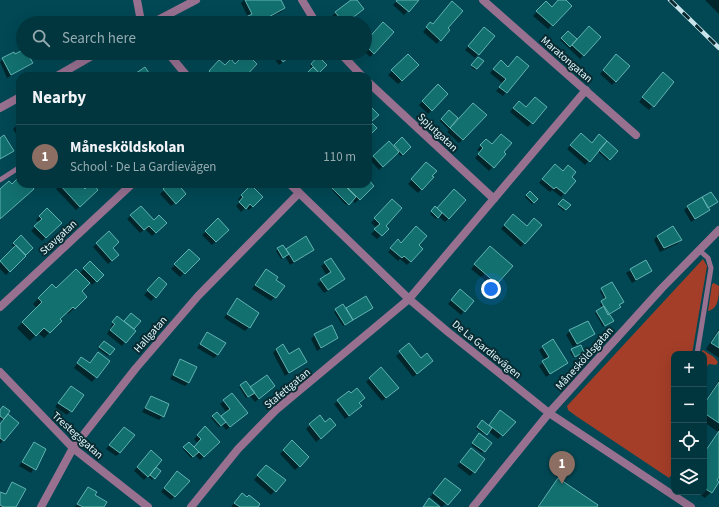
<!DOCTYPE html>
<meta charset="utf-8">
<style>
:root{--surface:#01363f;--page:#0f414a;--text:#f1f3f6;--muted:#96abb0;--line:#235059;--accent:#f49e8a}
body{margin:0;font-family:"Source Sans 3",sans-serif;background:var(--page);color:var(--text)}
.controls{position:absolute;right:12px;bottom:12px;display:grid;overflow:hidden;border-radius:8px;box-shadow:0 4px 16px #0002}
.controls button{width:36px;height:36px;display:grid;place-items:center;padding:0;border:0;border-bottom:1px solid var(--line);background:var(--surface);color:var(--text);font:20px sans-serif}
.you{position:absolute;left:491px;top:289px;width:14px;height:14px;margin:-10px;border:3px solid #fff;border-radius:50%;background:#1a73e8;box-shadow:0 0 0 6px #1a73e833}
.badge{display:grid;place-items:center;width:26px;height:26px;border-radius:50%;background:var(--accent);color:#fff;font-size:13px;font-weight:700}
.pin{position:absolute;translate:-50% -33px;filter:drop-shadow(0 1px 2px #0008)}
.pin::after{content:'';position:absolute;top:21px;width:14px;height:12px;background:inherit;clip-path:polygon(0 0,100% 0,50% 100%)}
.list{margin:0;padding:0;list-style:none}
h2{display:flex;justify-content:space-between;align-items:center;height:52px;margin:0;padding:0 16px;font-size:17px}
h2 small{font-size:13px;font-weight:400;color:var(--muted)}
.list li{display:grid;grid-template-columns:26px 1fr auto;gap:12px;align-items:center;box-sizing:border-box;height:64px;padding:0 16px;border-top:1px solid var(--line)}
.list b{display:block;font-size:15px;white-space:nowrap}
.list p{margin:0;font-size:13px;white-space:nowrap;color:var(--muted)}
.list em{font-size:13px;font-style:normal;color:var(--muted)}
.icon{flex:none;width:22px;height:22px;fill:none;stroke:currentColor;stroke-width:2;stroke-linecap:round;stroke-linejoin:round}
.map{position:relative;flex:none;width:719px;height:507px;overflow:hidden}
.search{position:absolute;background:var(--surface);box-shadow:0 4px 16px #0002;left:16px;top:16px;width:356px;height:44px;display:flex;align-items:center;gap:10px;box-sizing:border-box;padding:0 14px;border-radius:22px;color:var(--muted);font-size:15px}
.panel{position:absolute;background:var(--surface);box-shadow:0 4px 16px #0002;left:16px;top:72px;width:356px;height:116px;border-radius:12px}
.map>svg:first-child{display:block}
.green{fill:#a43e28}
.shadow{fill:#0007}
.building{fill:#12706f;stroke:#61b3b2}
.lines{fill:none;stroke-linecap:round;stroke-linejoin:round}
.lane{stroke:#987090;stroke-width:5}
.street{stroke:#987090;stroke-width:8}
.rail-casing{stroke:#c8e4ea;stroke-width:4.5}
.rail{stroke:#092b32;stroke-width:3;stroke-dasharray:9;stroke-linecap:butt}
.labels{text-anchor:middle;stroke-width:4;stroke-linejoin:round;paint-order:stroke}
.street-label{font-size:11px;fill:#e3f9fe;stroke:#092b32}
</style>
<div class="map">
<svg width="719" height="507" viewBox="0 0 719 507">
<rect width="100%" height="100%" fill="#014854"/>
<path class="green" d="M703 259 707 266 692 354H674V462L672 474 669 478 576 416 568 410 567 406Z
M714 283 719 286C719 295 719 309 708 311L712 284Z
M703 350 714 357 718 362 716 365 709 364 704 370V354H700Z"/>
<path class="shadow" d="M244 0H280L284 8 281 12 258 23H239L248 17 241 3Z
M352 0H355L358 13 347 22 345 20 338 23 332 16Z
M398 0H418L404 15 393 5Z
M560 0H564L571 6 548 29 533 16 546 2 552 8Z
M705 0H719V14Z
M432 25 447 28 437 44 423 32 427 27Z
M568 32 577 40 600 37 580 59 560 40Z
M393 33 370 57 365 52V43Z
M480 33 478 54 475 58 465 50Z
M23 51 26 53 31 63 7 78 0 62 3 59Z
M198 53H211L203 59Z
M270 53H294L279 65Z
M408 55 418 65 398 84 388 75Z
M318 58 325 65 318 73 321 76H305L312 69 310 66Z
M478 58 482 61 475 70 471 67Z
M613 60 616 81 612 85 600 74Z
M219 61 225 66 245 76H207Z
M497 65 508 68 527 66 503 96 496 91 503 84 490 73Z
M659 77 673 82 649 110 639 102Z
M438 85 447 94 428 114 419 105Z
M515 106 526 108 546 107 528 127 510 112Z
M449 111 458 120 485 116 459 143 447 132 449 130 440 121Z
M20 122V141L13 129Z
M577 138 592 144 617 151 608 161 597 151 585 165 567 149Z
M402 139 410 147 401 156 397 152 379 170 370 160 389 142 394 147Z
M482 144 505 154 489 171 475 158 480 152 477 150Z
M423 167 432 177 418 193 408 184Z
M551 169 575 181 561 197 552 190 550 192 539 183Z
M368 181 373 186 355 203 352 200 346 205 332 190 338 184H342L347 189 351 184H368Z
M61 184H79L84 190 92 184 97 190 76 210 56 189Z
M171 184H176L181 198 171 206 160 194Z
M251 187 261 197 249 210 246 207 241 212 236 206 240 202 238 199Z
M530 192 537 199 532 204 525 197Z
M450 194 449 218 445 222 438 216 436 219 430 214 435 208 437 209Z
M392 200 384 226 387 229 377 239 371 234 377 228 371 223Z
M563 200 569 205 564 211 558 206Z
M688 206 708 208 709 210 691 222 684 210Z
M140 207 153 222 166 223 152 236 145 229 140 233 127 219Z
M47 209 60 223 42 241 31 231 39 223 36 220Z
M509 219 524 243 521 247 501 229Z
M218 220 227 230 212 245 202 235Z
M109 232 112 248 118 255 108 264 93 247Z
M657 236 681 240 677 244 660 252 654 240Z
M21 237 32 248 6 275 0 269V263L15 248 12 245Z
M306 238 313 249 309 253 290 265 285 256 281 259 276 251 278 249 283 246 286 250Z
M398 241 401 244 417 245 411 261 407 265 400 259 398 261 388 252Z
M189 250 198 259 180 277 171 269Z
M487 251 511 266 493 287 471 269Z
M646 261 651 271 632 283 626 273Z
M90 262 102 275 92 285 90 282 80 291 86 297 68 314 66 312 59 319 61 321 44 338 38 333 30 341 17 328 37 308 33 304 52 285 56 290 79 274Z
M325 263 344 279 324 293 317 284 327 276 321 266Z
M262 274 283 286 271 301 252 289Z
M156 282 155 297 151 301 144 295Z
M612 283 620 307 609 314 611 322 603 327 595 313 602 308 600 304 605 300 600 291Z
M456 294 464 311 461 315 448 304Z
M237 299 249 327 245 331 224 318Z
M343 306 346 310 372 308 343 326 334 312Z
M131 314 139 321 122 346 107 334 114 321 124 322Z
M719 329V358L706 349Z
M570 331 594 334 573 347 566 335Z
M207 333 217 355 214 358 197 348Z
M315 335 337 338 317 351 311 339Z
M103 344 113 349 108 356 98 349Z
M409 345 420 360 428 365 413 377 396 356Z
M543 347 567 363 546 377 539 366 545 361 539 350Z
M276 349 289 356 306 362 285 376 273 353Z
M572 350 583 352 574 358 570 352Z
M109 361 92 382 74 368 78 362 89 364Z
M180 361 188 383 185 386 170 379Z
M370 378 394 391 382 401 366 382Z
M719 380V475L711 492 705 498 696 492H704V452L718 432 704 422V403Z
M241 386 250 388 274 386 255 402 250 396 246 398 239 387Z
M71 387 82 396 67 415 55 407Z
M232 394 243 417 226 430 222 425 219 427 211 418 217 413 221 417 227 413 220 404Z
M350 394 358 403 357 410 345 419 334 404Z
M151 397 163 416 159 420 142 412Z
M0 411 17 423 0 444V424L3 421 0 418Z
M497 415 514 422 498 439 488 431 485 435 476 429 480 423 488 426Z
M319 416 331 429 316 442 306 429Z
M205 428 219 442 200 460 195 455 191 458 183 449 189 443 194 448 198 444 194 439Z
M120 432V453L116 456 106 449Z
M477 436 490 443 482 453 471 445Z
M292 442 308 457 295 470 280 454Z
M34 443 45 450 31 473 19 466Z
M468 453 474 472 470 476 457 466Z
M147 455 160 471 152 480 148 476 144 480 134 471Z
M262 470 276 472 284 480 271 495 254 480Z
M174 476 188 482 171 500 161 492Z
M445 479 459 491 442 507 430 497Z
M558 479 595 507H537Z
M12 483 15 507H0V493L5 495Z
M88 488 94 495 103 507H75Z
M238 498H247L257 507H231Z"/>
<path class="building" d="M245 0H281L285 8 258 23H244L242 19 252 14Z
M351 0H357L364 9 351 19 349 17 343 22 335 12Z
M397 0H419L409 12 396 1Z
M558 0H566L572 6 553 26 536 11 546 1 552 7Z
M452 1 463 11 448 28 450 30 441 41 426 27 430 22 433 24Z
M383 22 394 32 374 54 365 45V42Z
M589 26 601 37 584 56 572 45Z
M484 27 495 36 479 55 468 46Z
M568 31 577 39 570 47 561 38Z
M23 50V53H27L33 63 11 75 2 58 14 52 15 54Z
M246 53 257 64 246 76H214L209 71 219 60 225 65 231 59 235 64Z
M276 53H294L283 62Z
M408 54 419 65 402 81 391 70Z
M616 54 630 66 616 82 603 70Z
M318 56 327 65 319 73 311 64Z
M517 56 529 66 507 93 499 87 506 79 493 69 501 60 508 67Z
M478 57 484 61 477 69 471 65Z
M145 67 151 76H132Z
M313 67 319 73 323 76H304Z
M663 72 674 82 654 107 642 97Z
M438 84 448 94 432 111 422 101Z
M535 97 547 107 533 124 513 108 519 101 526 107Z
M473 103 487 115 463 140 450 128Z
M370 106 379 115 372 121 368 117V108Z
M449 110 458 118 450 128 441 119Z
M368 119 377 128 368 137Z
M581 133 592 143 599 134 607 141 590 162 570 145Z
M501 134 512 143 504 152 506 154 494 168 478 154 483 148 480 145 486 139 492 144Z
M4 135 14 151 0 159V138Z
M402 137 411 147 403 155 394 145Z
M389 141 399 152 383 167 373 156Z
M607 141 618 151 610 160 599 150Z
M426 162 437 171 432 176 434 177 422 190 411 179Z
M555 164 563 171 568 165 576 172 572 177 576 181 565 194 556 187 554 189 542 179Z
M20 176V184H30L34 189 0 219V189L9 181 12 184Z
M368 179 374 186 360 200 347 187 350 184H368Z
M59 184H80L85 189 90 184H93L98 190 80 207Z
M169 184H178L186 194 176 204 163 189Z
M336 184H343L356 197 349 205 332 188Z
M251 185 263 197 253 207 250 204 246 209 239 202 243 197 241 195Z
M454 189 466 200 449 219 437 208Z
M530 191 538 199 534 203 526 195Z
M711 192 718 202 708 208 702 197Z
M702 197 710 210 695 219 687 206Z
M392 199 402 208 386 226 389 229 382 236 374 229 380 224 374 218Z
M563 199 571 205 566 210 558 204Z
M141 206 154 220 159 215 167 223 156 233 149 226 144 230 130 215Z
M435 206 442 213 438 218 431 211Z
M47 208 62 223 46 238 34 226 42 219 39 216Z
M513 214 527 226 534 218 542 225 525 244 504 225Z
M218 218 229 230 216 242 205 231Z
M416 226 427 236 419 245 423 249 411 262 404 256 402 258 390 248 398 239 401 243Z
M673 226 682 240 664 248 657 236Z
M109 231 119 242 113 248 119 255 112 261 96 243Z
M21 235 33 248 26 255 13 243Z
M306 236 314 250 294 262 286 249Z
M16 245 26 256 10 272 0 261Z
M283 245 289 254 283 258 277 248Z
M490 246 513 266 497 284 474 264Z
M189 249 200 259 185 274 174 264Z
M331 258 345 279 328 290 320 279 331 272 324 262Z
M646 260 652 271 636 280 630 269Z
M90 261 104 275 97 282 83 268Z
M76 269 90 283 82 291 87 297 75 309 73 307 60 319 62 321 50 333 44 328 36 336 22 322 42 302 38 298 52 284 56 288Z
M266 269 278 277 276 280 285 286 276 298 255 285Z
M159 277 167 284 156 298 147 290Z
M612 282 624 302 619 305 621 307 608 315 601 301 606 298 601 288Z
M460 289 474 301 465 312 451 300Z
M366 296 373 308 353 320 346 308Z
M237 298 259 313 250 328 227 314Z
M343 304 353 320 345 325 335 309Z
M604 306 614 321 605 326 596 311Z
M131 313 141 321 134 329 124 321Z
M117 316 136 331 126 343 110 330 115 324 112 322Z
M588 321 595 334 577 344 569 330Z
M332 325 338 338 321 348 314 334Z
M719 331V348L711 343Z
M207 332 226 343 218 355 200 344Z
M553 339 568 363 550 374 542 361 549 357 542 346Z
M104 341 115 349 110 355 99 347Z
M409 343 421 358 427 353 433 361 417 374 399 351Z
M283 344 289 354 299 348 307 362 289 373 276 349Z
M581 345 584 352 575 357 571 349Z
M98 352 110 361 97 378 77 363 81 357 90 363Z
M180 359 197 367 189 383 173 375Z
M381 367 399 388 386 398 369 378Z
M267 375 275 386 259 399 250 387Z
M246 381 255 393 248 397 240 385Z
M719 382V423L704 413V404Z
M71 386 84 395 72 412 58 403Z
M357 388 365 398 359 403 362 406 349 416 337 400 349 391 351 393Z
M232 393 248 413 230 427 221 416 230 409 223 400Z
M151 396 169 404 164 417 145 408Z
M3 406 10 411 4 419 0 416V410Z
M500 410 516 422 503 436 489 425Z
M217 412 226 422 221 426 212 416Z
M8 414 19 423 4 441 0 438V424Z
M320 415 325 422 330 418 336 425 321 439 309 424Z
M482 420 492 428 487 435 477 427Z
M205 426 220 442 204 457 194 447 201 439 197 435Z
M124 427 135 435 120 453 109 445Z
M719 431V477L717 480 719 482 712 493 704 488V453Z
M479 433 492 443 485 452 472 443Z
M292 440 309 457 300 467 283 450Z
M34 442 46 449 36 470 22 462Z
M189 442 199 452 193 457 183 447Z
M471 448 485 459 475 473 460 462Z
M151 450 162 460 148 477 137 467Z
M266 465 286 480 276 492 257 475Z
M156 467 161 471 155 479 150 475Z
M177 471 190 481 175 497 164 488Z
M445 478 461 490 448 505 433 493Z
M558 478 598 505 597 507H538Z
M12 482 26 489 16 507H4L0 505V492L6 494Z
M88 487 97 492 95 495 107 502 104 507H83L77 504Z
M242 493 247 497 249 495 260 504 258 507H240L234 503Z
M429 498 440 507H423Z"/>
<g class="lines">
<path class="lane" d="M0 180 20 167
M697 354 711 268 708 258 699 250"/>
<path class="street" d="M137 0 140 16 143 23
M302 0 316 23
M483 0 636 135
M152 23 196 0
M168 53 187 76
M340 53 362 76
M57 76 97 53
M368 82 494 199
M0 108 20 97
M290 184 409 299 448 332 549 413 691 507
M0 307 132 184
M0 372 73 448 148 507
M41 507 73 448 136 368 198 296 299 193
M191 507 238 449 276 410 409 299 586 90
M473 507 549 413 662 288 719 230"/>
<g class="rail-casing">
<path id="rail" d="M670 0 719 48"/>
</g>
<use href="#rail" class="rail"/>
</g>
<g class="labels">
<g class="street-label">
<text transform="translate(567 59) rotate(41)" y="4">Maratongatan</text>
<text transform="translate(438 132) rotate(43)" y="4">Spjutgatan</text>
<text transform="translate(58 237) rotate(-43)" y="4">Stavgatan</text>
<text transform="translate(150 334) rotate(-49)" y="4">Hallgatan</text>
<text transform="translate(487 349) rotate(39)" y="4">De La Gardievägen</text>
<text transform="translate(584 358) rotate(-48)" y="4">Månesköldsgatan</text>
<text transform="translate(287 388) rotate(-40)" y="4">Stafettgatan</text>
<text transform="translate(78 435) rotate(42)" y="4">Trestegsgatan</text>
</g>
</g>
</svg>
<div class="controls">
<button>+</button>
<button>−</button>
<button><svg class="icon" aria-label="locate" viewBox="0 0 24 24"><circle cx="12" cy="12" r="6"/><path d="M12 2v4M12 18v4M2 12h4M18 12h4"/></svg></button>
<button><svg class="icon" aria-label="layers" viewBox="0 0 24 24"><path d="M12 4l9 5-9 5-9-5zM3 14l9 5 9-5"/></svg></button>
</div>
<div class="you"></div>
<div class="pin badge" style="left:562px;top:484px;background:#8d6e63">1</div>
<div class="search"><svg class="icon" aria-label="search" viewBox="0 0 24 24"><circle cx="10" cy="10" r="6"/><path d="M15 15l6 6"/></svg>Search here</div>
<section class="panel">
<h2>Nearby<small></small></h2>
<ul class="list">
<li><span class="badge" style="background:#8d6e63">1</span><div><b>Månesköldskolan</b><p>School · De La Gardievägen</p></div><em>110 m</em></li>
</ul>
</section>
</div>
